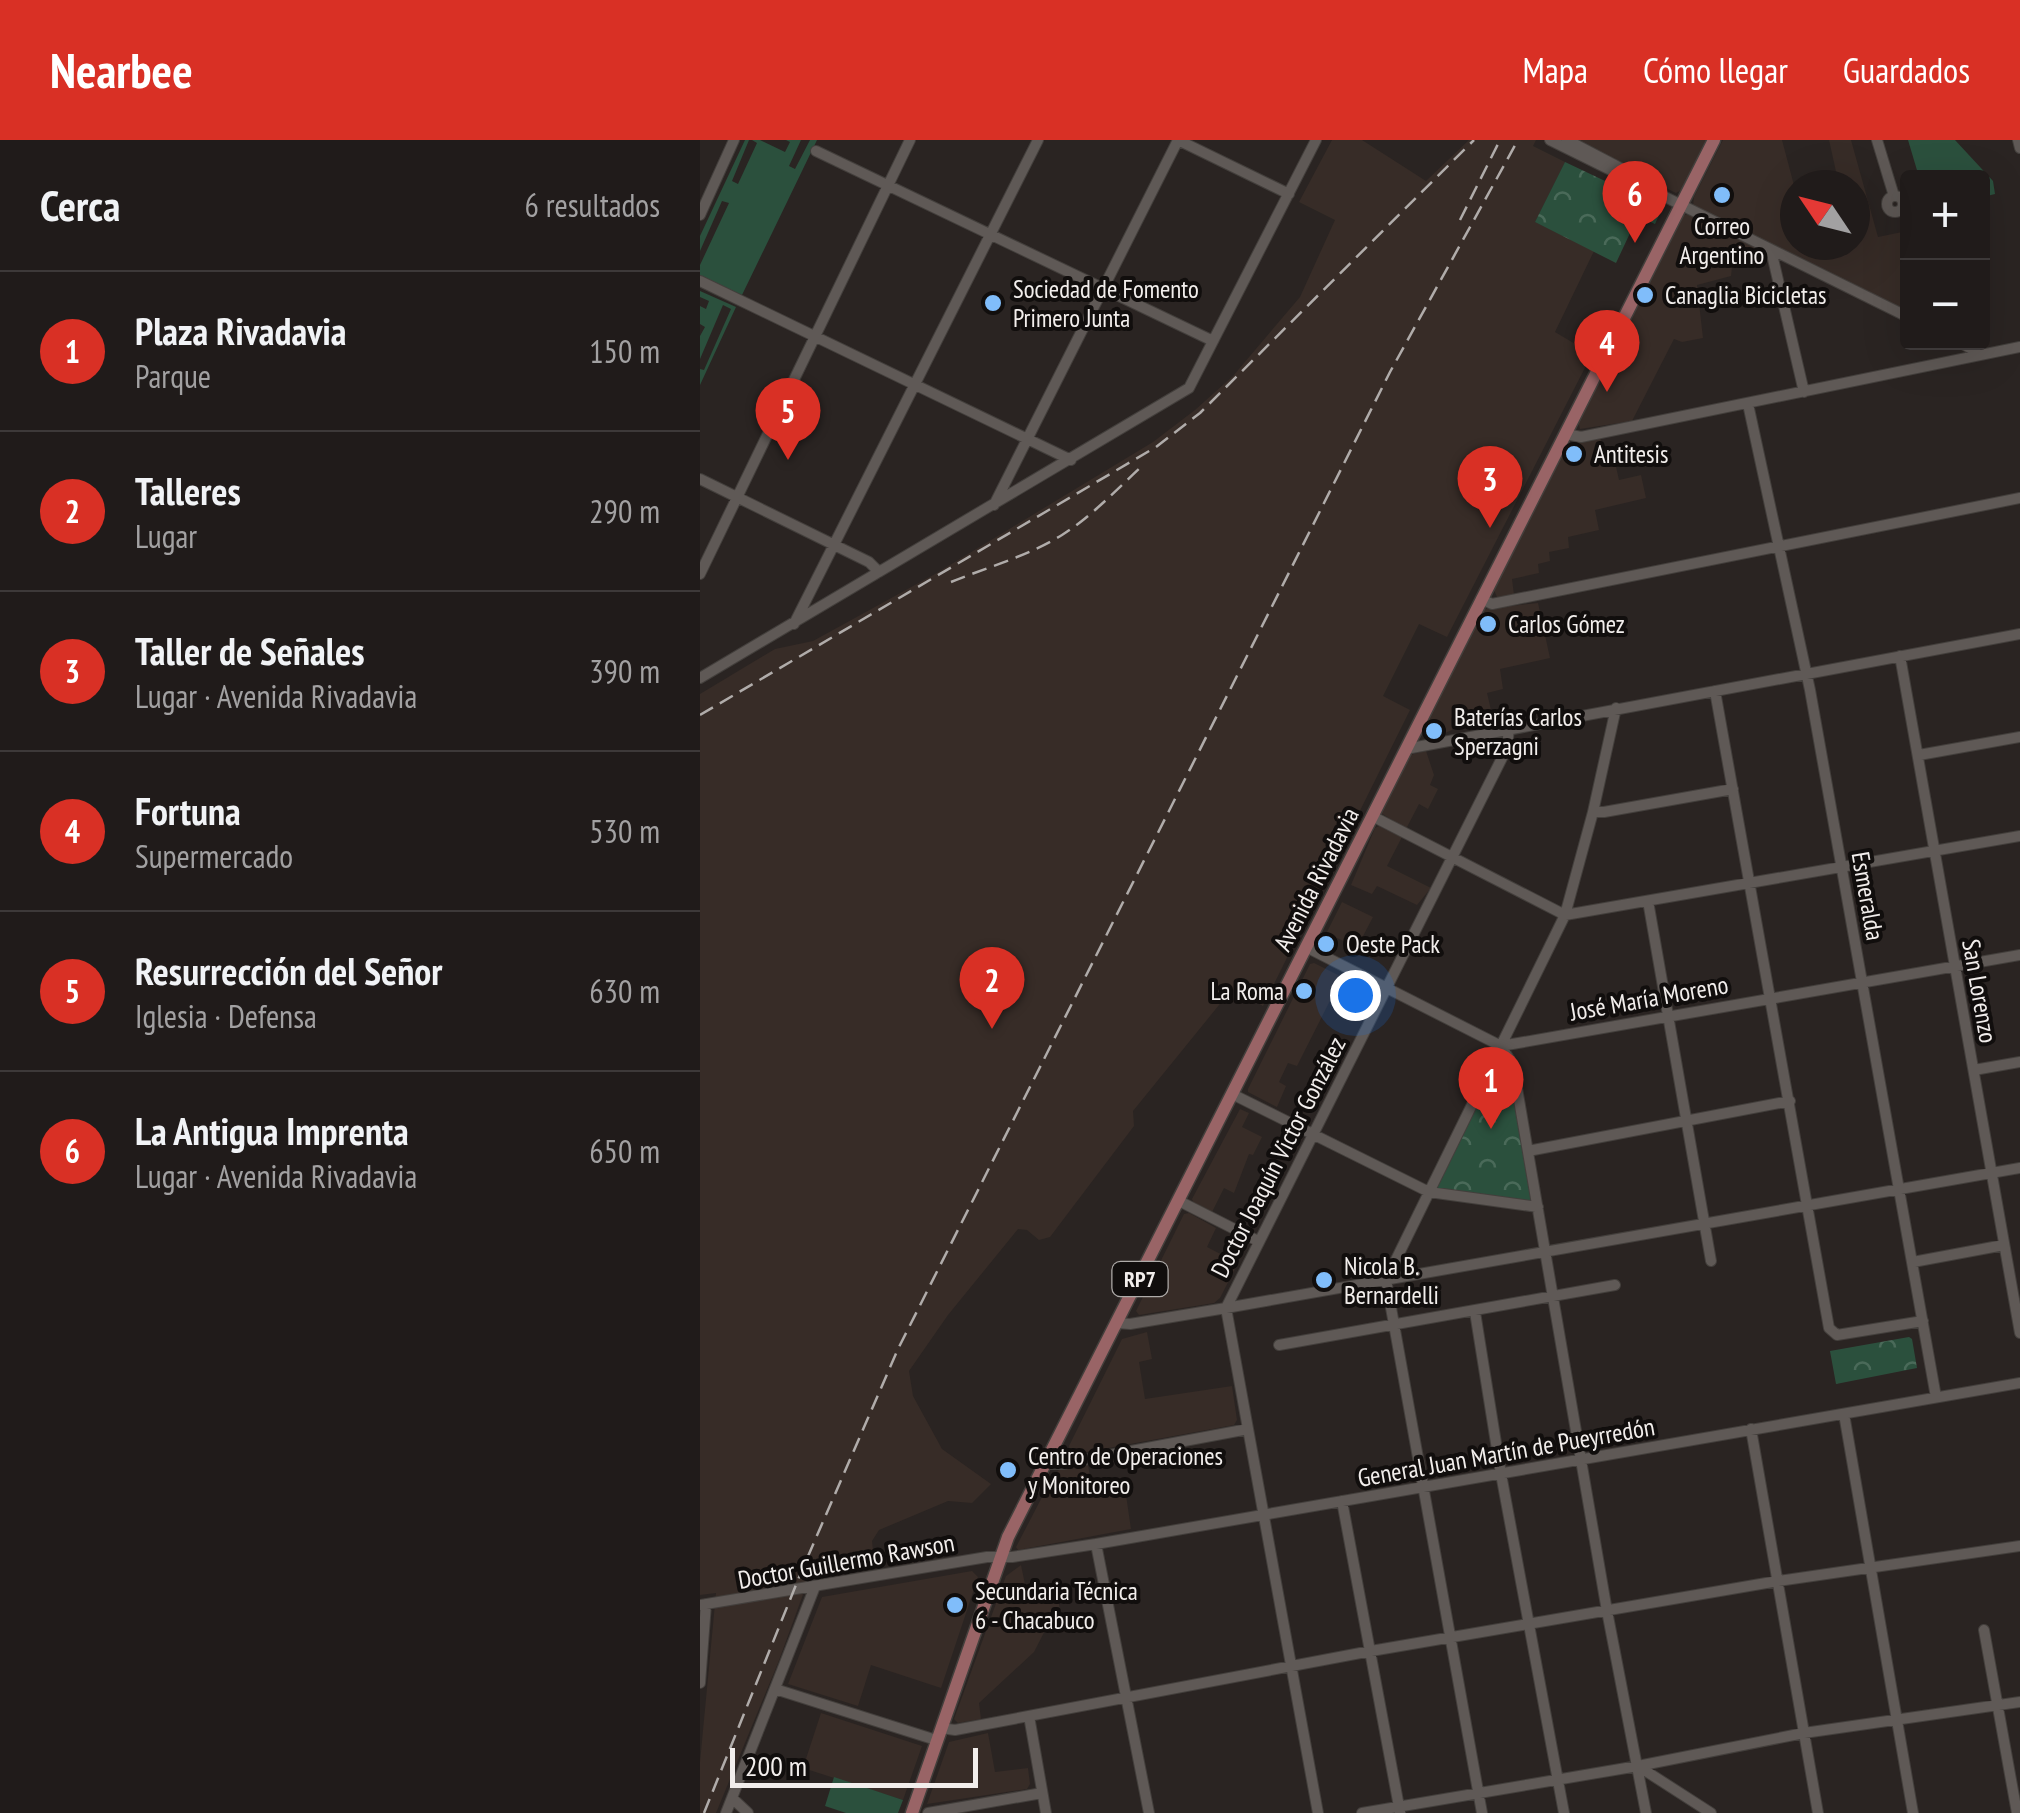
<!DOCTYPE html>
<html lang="es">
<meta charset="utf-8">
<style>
:root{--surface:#201b1a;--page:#282423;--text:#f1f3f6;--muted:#a2a1a2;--line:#3d3939;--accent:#d93025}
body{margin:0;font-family:"PT Sans Narrow",sans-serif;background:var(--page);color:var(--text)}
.controls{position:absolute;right:30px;top:30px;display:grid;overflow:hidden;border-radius:10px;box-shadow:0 10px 40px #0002}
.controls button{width:90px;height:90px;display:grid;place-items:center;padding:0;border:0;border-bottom:2px solid var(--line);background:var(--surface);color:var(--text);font:50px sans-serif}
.compass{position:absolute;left:1080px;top:30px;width:90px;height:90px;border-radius:50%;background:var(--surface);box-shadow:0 10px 40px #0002;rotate:305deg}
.scale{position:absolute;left:30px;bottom:25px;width:248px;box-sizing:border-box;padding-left:10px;border:5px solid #f2eeec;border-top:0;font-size:28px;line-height:35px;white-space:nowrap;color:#f2eeec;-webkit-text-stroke:8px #110e0d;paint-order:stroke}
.you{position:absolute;left:655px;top:855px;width:35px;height:35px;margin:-25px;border:8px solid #fff;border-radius:50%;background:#1a73e8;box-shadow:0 0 0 15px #1a73e833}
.badge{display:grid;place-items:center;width:65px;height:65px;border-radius:50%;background:var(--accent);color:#fff;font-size:32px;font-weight:700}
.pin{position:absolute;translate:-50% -82px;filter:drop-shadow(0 2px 5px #0008)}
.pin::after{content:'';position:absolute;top:52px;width:35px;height:30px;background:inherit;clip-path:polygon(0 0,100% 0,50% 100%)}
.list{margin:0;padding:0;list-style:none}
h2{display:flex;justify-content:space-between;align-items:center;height:130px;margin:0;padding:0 40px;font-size:42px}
h2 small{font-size:32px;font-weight:400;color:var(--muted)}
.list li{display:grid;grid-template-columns:65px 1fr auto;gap:30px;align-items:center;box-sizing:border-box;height:160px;padding:0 40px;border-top:2px solid var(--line)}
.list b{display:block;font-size:38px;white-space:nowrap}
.list p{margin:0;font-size:32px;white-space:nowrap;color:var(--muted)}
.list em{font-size:32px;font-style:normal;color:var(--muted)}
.map{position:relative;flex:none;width:1320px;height:1673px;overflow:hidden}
header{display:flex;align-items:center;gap:60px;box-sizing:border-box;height:140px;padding:0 50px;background:var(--accent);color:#fff}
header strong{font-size:48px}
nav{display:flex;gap:55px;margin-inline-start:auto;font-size:35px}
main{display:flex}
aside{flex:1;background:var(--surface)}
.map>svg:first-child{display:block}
.built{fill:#372c27}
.grass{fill:#2b503d}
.park{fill:url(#park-crowns)}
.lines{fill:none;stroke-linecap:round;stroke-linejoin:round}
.minor-casing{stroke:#433f3c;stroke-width:12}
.major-casing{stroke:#433f3c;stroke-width:15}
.minor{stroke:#5f5956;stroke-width:10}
.major{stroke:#996466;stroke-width:12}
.rail{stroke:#b0acaa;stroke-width:2.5;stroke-dasharray:15 8;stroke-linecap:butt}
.poi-dot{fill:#80bdfa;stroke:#110e0d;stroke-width:4}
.labels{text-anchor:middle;stroke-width:8;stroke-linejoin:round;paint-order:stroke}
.shield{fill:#110e0d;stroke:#aeaba9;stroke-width:2.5}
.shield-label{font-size:22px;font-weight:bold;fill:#f2eeec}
.poi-label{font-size:25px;fill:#f2eeec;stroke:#110e0d;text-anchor:start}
.street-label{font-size:25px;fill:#f2eeec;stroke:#110e0d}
</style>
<header>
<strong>Nearbee</strong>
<nav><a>Mapa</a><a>Cómo llegar</a><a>Guardados</a></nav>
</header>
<main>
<aside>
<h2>Cerca<small>6 resultados</small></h2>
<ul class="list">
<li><span class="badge">1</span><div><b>Plaza Rivadavia</b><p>Parque</p></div><em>150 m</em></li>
<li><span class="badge">2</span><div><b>Talleres</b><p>Lugar</p></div><em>290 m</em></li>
<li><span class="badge">3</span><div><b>Taller de Señales</b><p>Lugar · Avenida Rivadavia</p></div><em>390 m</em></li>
<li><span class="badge">4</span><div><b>Fortuna</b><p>Supermercado</p></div><em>530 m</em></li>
<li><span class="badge">5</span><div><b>Resurrección del Señor</b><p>Iglesia · Defensa</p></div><em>630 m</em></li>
<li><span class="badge">6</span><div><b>La Antigua Imprenta</b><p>Lugar · Avenida Rivadavia</p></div><em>650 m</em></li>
</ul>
</aside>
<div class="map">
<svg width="1320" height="1673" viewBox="0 0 1320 1673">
<defs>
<pattern id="park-crowns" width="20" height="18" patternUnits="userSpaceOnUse" patternTransform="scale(2.5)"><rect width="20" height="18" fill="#2b503d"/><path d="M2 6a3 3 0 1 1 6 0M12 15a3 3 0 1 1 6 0" fill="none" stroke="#4a6a59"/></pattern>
</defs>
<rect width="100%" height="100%" fill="#2a2422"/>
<path class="built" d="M632 0H662L726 41 769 0H836L833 6 865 22 835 82 894 111 855 192 892 214 747 497 719 484 683 556 710 570 563 866 532 849 433 971 434 986 350 1097 339 1100 327 1090 318 1089 248 1175 209 1231 213 1256 242 1309 291 1344 272 1363 248 1361 179 1390 172 1401 175 1429 109 1438 78 1523 16 1673H0V1622L16 1453 0 1455V554L75 509 113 501 235 434 453 302 495 270 533 236 600 157 635 80 599 62Z
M870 0H1006L981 50 976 53Z
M1023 0H1082L1095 49V105H1155V45H1139L1129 0H1151L1178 97 1207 91V173L993 66 994 57Z
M990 74 1063 110 1057 122 1032 127 1031 136 997 145 1003 198 982 202 974 199 932 281 880 289 878 281 983 75Z
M900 297 906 320 914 318 919 340 941 335 946 358 895 370 899 390 868 397 869 408 849 412 850 421 838 424 839 433 812 439 814 455 797 457 794 450 866 308 870 304Z
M838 463 850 518 800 529 803 549 787 553 791 570 751 578 752 590 729 600 724 598 722 591 785 469Z
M726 611 734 635 730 645 738 649 728 669 719 664 706 689 681 673 710 615Z
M679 686 702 697 687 726 731 748 717 765 677 746 672 754 651 745 675 688Z
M642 762 673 777 662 798 653 794 648 803 637 798 631 810 622 802Z
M614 823 642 837 597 926 588 923 579 942 586 946 577 967 548 952V949L610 824Z
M540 969 549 973 542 987 562 997 553 1015 549 1014 534 1053 524 1048 512 1072 494 1064 492 1059Z
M489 1073 516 1088 507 1107 538 1123 520 1158 514 1163 439 1175 436 1171 484 1074Z
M447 1192 452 1219 439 1222 445 1259 532 1246 537 1280 534 1285 370 1315 369 1306 422 1199Z
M388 1325 393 1354 425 1348 431 1389 318 1410 316 1407 353 1336 359 1330Z
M321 1425 326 1449 337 1453 357 1450 360 1471 354 1473 334 1512 279 1563 281 1579 258 1583 254 1579 306 1436Z
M272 1431 278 1437 241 1548 171 1525 158 1566 88 1544 122 1457Z
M121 1573 222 1606 203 1660 103 1628Z
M288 1593 295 1632 328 1628 330 1644 327 1649 227 1664 249 1602Z"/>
<path class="grass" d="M45 0H49L32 41 38 44 57 3 52 0H60L85 12 90 2 86 0H101L89 26 95 29 110 0H117L42 155 0 136V125L29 63 22 61 0 111V96Z
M1208 0H1255L1293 41 1295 54 1283 57 1282 38 1219 37Z
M0 151 36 167 0 245V229L4 230 31 169 23 165 0 219V196L5 187 0 184V166L6 169 9 161 0 157Z
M134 1637 203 1660 198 1673H146L125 1666Z"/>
<path class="park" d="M865 22 962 68 955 84 938 76 916 123 835 82Z
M801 906 838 1067 729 1052Z
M1209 1197 1212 1199 1217 1228 1136 1244 1130 1211Z"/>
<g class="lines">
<g class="minor-casing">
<path id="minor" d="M478 0 589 54
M850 0 1208 177
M867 0 930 33 938 41
M1177 0 1194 56
M1318 0 1320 8
M116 11 513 201
M1187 64a8 8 0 1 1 16 0a8 8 0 1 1-16 0Z
M0 75 34 0
M1071 110 1104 252
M0 141 371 320
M1259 202 1281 214
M1048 264 1110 550 1236 1257
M866 294 881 297 1320 207
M0 339 169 422 179 432
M294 365 478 0
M0 434 210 0
M781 459 792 464 1320 358
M94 484 338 0
M1200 516 1320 1193
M0 538 489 248 616 0
M1015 551 1129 1188 1137 1195 1223 1181
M706 609 1320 494
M1219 615 1320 597
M893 672H904L1033 649
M672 676 865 775 1320 696
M948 761 1011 1121
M606 807 801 906 1320 815
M801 906 813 925 907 1471 946 1673
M1274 930 1320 922
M532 954 729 1052 838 1067
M828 1011 1090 961
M479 1061 558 1101
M1213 1122 1304 1105
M775 1172 801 1334 864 1673
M417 1183 430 1184 526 1168 1320 1028
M579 1205 915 1145
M1144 1274 1213 1673
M1051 1289 1118 1673
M345 1324H362L548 1289
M642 1361 700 1672
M396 1404 449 1673
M0 1465 287 1417H312L396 1404 1320 1243
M1284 1490 1317 1673
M0 1543 6 1464
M75 1549 236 1600
M329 1576 346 1673
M241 1588 255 1590 671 1511 1078 1441 1320 1406
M938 1626 1011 1673
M32 1658 48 1673
M26 1673 114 1449
M228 1673 342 1653
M618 1673 526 1168 807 608 809 588
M662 1673 938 1626 1104 1593 1320 1562
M782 1673 686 1140 865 775 893 672 916 568"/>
</g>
<g class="major-casing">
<path id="major" d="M212 1673 308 1397 1014 0"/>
</g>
<use href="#minor" class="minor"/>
<use href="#major" class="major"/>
<path class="rail" d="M760 80 800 0
M251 442C288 427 328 416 362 395 392 376 415 351 441 327
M0 575 456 307 500 273 774 0
M4 1673 102 1430 198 1209 690 232 818 0"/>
</g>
<g class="poi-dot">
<circle cx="1022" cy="55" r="10"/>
<circle cx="945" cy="155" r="10"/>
<circle cx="293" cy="163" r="10"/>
<circle cx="874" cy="314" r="10"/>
<circle cx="788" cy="484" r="10"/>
<circle cx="734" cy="591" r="10"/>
<circle cx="626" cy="804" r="10"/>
<circle cx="604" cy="851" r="10"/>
<circle cx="624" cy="1140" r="10"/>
<circle cx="308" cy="1330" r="10"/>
<circle cx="255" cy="1465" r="10"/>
</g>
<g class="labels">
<rect class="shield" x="412.5" y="1122" width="55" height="34" rx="8"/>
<g class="shield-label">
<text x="440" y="1147">RP7</text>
</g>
<g class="poi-label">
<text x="1022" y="95" text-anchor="middle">Correo<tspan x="1022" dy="29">Argentino</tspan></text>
<text x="313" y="158">Sociedad de Fomento<tspan x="313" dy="29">Primero Junta</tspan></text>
<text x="965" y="164">Canaglia Bicicletas</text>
<text x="894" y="323">Antitesis</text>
<text x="808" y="493">Carlos Gómez</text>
<text x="754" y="586">Baterías Carlos<tspan x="754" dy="29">Sperzagni</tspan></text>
<text x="646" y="813">Oeste Pack</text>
<text x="584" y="860" text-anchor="end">La Roma</text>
<text x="644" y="1135">Nicola B.<tspan x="644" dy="29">Bernardelli</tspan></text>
<text x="328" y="1325">Centro de Operaciones<tspan x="328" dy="29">y Monitoreo</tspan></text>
<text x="275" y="1460">Secundaria Técnica<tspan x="275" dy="29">6 - Chacabuco</tspan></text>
</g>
<g class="street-label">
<text transform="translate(616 739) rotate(-63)" y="9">Avenida Rivadavia</text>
<text transform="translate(1168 756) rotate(80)" y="9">Esmeralda</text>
<text transform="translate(1280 851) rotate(80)" y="9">San Lorenzo</text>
<text transform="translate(949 858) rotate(-10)" y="9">José María Moreno</text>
<text transform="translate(578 1017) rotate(-63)" y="9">Doctor Joaquín Victor González</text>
<text transform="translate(806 1312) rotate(-10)" y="9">General Juan Martín de Pueyrredón</text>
<text transform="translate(146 1421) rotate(-10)" y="9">Doctor Guillermo Rawson</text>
</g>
</g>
</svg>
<div class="controls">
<button>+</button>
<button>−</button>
</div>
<svg class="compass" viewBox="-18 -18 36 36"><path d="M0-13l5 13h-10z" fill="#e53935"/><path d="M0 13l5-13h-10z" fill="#a2a1a2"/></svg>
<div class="scale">200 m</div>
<div class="you"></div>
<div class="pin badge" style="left:791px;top:989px">1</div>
<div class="pin badge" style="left:292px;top:889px">2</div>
<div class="pin badge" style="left:790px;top:388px">3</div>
<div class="pin badge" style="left:907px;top:252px">4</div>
<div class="pin badge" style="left:88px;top:320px">5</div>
<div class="pin badge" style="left:935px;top:103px">6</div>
</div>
</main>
